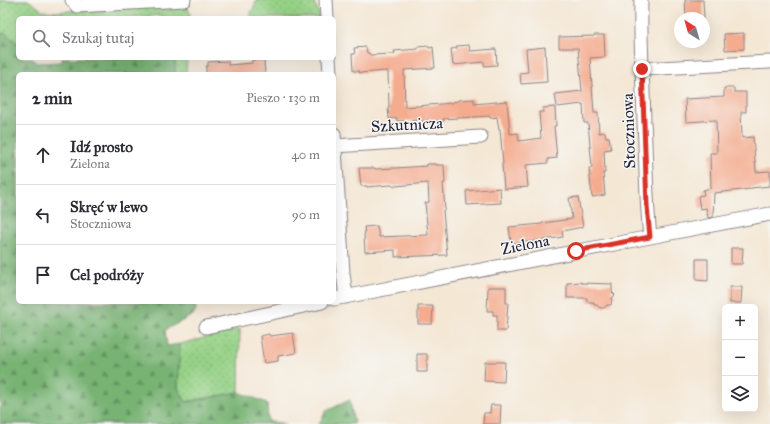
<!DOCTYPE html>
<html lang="pl">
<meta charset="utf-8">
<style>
:root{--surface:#fff;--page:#f7f7f7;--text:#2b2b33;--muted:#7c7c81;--line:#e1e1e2}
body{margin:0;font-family:"IM FELL Great Primer",serif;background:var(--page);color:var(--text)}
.controls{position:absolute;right:12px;bottom:12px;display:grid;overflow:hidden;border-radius:6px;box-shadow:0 4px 16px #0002}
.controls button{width:36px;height:36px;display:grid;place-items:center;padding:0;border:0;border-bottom:1px solid var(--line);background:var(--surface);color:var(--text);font:20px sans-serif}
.compass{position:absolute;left:674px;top:12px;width:36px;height:36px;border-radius:50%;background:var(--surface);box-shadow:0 4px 16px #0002;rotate:323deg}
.stop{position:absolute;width:12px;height:12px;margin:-9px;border:3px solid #d93025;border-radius:50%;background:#fff}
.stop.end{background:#d93025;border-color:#fff;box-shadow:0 1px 4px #0008}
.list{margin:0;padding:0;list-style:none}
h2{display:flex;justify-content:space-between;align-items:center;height:52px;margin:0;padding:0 16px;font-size:17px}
h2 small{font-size:13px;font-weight:400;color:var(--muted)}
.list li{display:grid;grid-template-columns:26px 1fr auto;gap:12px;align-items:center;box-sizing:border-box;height:60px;padding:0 16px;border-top:1px solid var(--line)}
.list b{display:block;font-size:15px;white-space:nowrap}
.list p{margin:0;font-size:13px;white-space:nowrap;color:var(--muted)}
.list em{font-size:13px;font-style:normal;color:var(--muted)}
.icon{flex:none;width:22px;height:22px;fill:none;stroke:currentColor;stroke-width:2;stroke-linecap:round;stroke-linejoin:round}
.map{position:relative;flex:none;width:770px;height:424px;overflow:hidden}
.search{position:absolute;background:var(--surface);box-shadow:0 4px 16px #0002;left:16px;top:16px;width:320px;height:44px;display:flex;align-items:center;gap:10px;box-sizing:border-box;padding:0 14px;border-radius:6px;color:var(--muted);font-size:15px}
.panel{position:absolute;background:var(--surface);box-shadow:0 4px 16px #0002;left:16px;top:72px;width:320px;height:232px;border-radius:6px}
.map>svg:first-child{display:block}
.grass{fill:url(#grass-dots);stroke:#5c7a60}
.forest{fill:url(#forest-firs);stroke:#4d6a57}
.building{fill:#f5ab8e}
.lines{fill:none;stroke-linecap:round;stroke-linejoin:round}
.minor-casing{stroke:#8b8488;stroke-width:15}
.minor{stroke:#fff;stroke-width:13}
.route{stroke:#d93025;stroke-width:5}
.labels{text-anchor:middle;stroke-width:3;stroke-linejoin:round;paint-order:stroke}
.street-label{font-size:16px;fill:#22223b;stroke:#f6f6f2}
</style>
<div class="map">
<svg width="770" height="424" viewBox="0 0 770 424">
<defs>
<pattern id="grass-dots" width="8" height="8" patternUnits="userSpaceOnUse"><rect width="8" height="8" fill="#95d186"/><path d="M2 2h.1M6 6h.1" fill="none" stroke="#80b375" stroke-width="1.8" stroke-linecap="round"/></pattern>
<pattern id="forest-firs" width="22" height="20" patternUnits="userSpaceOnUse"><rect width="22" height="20" fill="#78b373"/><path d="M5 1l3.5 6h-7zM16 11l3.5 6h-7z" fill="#629160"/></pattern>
</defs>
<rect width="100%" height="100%" fill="#f6f6f2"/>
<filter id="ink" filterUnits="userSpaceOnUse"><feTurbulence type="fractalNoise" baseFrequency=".025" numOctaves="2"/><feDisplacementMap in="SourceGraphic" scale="8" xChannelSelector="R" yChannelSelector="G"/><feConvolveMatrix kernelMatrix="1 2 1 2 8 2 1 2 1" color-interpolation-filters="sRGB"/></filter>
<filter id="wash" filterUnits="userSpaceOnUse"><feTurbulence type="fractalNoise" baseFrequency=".012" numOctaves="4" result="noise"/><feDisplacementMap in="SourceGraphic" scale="16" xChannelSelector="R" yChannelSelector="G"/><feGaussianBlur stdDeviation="0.9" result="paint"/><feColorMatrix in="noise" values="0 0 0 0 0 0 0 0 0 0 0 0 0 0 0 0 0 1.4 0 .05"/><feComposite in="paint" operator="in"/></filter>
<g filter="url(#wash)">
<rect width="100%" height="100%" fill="#f4e7d4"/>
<path class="grass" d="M0 0H28L43 11 56 12 121 7 185 6C189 9 191 13 190 18H164L162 15 121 18H18V44L5 33 0 34Z
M257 0H312L317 8 320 18H251V13Z
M175 58H187L186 74H175Z
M240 329 239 392 186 402 178 388 180 344Z"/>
<path class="forest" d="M5 33 18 44V58H32L36 63 61 62 63 58H175V74H18V302H195L196 310 193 315 165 330 167 346 180 344 178 388 186 402 239 392 267 403 268 421 286 424H0V34Z
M350 400 354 424H319L326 411Z"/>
<g id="blocks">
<path class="building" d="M685 0H703L704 18 686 17Z
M744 33V49L725 50 724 34Z
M594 35H604L605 57 590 58 594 113H598L599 133 605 132 606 137H609L611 149 604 150 605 173H603L605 195 592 197 589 168H592L588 123H584L583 104 557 107 555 94 582 91 578 48H559V37L594 36Z
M469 45 470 51 496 49 497 65 484 66V62L453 65 451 49 457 48V46Z
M428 46 429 48 433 47 435 68 404 70 405 107 452 103V102L458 101V100L474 99V104L507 101 510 134 518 133 519 141 541 138 539 112H544L543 108 555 107 556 126H554L557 158 548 159V163L526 165 528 187 504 189 502 164H503L500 129H499L497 117 490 118V116L443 119 444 121 420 122V120L397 121V118L389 119 388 108H389L388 71 359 73V71H353L352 54H355L354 48 366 47 367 53H369L370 55 395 54 394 51 418 49V47Z
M545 47 547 82 521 84 520 73 528 72 526 49Z
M252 60H264L265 74H206V66H208V62L228 61V65L252 63Z
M724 88H734V92H746V112H741L742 138 753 137 756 172 770 171V186L751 188V189L714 193 713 217 708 218 706 208 700 209 698 196 704 195 703 190 711 188 710 153H717L716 120 686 122 685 99 724 97Z
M427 164H436V165H444L445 183H443L445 210H443L447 255 395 257V250L365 252 364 234H365L364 227 377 226 379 237 428 235 425 203 429 202 428 183 396 186 390 185 367 187V186H361L359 168H375V169L395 168 427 166Z
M500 188 501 203 467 205 466 191Z
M578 197 583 227 562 231 563 237 529 242 511 243 509 227 542 224V223L572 219 569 198Z
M731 248H743L742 264H731Z
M696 259H708V281L696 280Z
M581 282V283L612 284V292L615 295 612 298 611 305H607L604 308H600L597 305H594V302H587V298H567V283Z
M488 287H506V303H508L506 331H497V315H493V311H487Z
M730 287H742L741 303H730Z
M418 306H433L432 324H418Z
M293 333 296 353 278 356V361L264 363 260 336 269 334 270 336Z
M417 354H427V372H417Z
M485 362H505L504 382 484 381Z
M491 405H501L500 424H483L484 413H490Z"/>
</g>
</g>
<g filter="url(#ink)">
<use href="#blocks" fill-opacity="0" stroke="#8b8488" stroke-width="1"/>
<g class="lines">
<g class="minor-casing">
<path id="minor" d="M72 0 77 6 184 0
M326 0 327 18
M641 0C640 40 643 81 644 121 646 160 646 199 650 237
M329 58 330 74
M642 69 770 62
M334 134 343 273 346 297
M334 146 481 137
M334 299 650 237 770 214
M206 327 322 302"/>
</g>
<use href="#minor" class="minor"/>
</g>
</g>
<g class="lines" filter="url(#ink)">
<path class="route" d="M576 251 650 237 647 206 642 69"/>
</g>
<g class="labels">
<g class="street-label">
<text transform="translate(407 124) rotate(-3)" y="6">Szkutnicza</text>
<text transform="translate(628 131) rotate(-92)" y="6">Stoczniowa</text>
<text transform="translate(525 244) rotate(-11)" y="6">Zielona</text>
</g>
</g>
</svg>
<div class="controls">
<button>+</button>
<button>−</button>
<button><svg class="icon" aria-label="layers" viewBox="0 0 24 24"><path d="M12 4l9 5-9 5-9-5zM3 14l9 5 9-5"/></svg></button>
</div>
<svg class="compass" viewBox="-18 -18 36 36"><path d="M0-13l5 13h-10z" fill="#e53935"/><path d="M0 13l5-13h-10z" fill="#7c7c81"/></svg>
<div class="stop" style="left:576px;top:251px"></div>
<div class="stop end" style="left:642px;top:69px"></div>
<div class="search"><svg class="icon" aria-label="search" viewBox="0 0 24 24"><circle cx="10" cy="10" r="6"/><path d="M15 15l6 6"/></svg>Szukaj tutaj</div>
<section class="panel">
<h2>2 min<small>Pieszo · 130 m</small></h2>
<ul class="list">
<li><svg class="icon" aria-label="ahead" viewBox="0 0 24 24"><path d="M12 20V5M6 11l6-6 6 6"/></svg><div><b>Idź prosto</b><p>Zielona</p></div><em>40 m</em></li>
<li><svg class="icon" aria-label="left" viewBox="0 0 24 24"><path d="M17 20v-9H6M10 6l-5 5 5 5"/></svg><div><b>Skręć w lewo</b><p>Stoczniowa</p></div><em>90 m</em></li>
<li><svg class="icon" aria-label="arrive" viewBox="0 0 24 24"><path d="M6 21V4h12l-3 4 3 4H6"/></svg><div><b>Cel podróży</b></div></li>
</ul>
</section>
</div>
